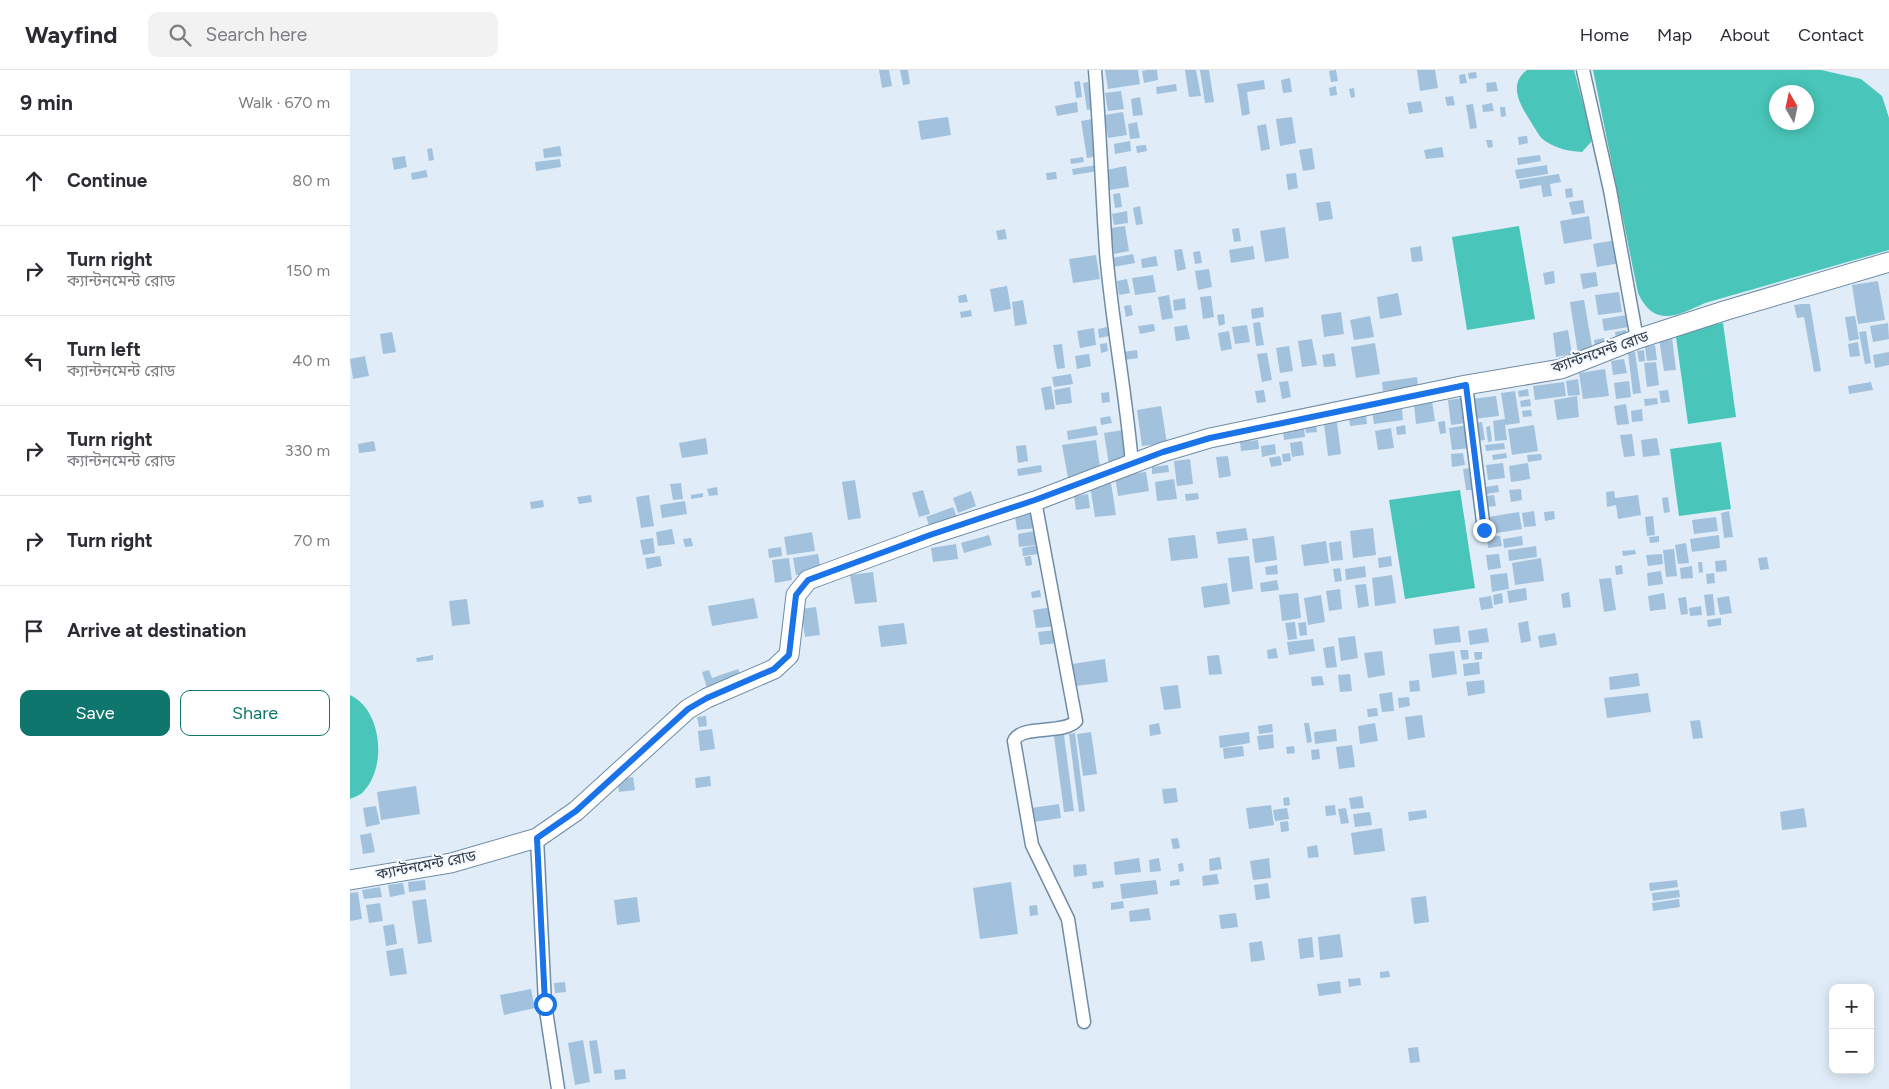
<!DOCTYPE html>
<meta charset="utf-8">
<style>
:root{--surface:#fff;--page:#f2f2f3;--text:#2b2b33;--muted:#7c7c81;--line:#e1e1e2;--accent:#0f766e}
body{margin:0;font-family:Figtree,"Noto Sans Bengali",sans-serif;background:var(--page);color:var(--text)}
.controls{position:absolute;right:15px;bottom:15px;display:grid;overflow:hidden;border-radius:10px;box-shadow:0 2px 12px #0003}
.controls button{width:45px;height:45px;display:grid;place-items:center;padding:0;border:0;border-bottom:1px solid var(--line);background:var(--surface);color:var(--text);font:25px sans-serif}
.compass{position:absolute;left:1419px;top:15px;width:45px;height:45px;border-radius:50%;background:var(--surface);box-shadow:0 2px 12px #0003;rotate:351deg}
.stop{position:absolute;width:15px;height:15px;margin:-11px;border:4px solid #1a73e8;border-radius:50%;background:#fff}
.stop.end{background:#1a73e8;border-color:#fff;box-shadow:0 1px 5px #0008}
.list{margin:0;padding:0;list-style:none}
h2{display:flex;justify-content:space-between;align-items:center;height:65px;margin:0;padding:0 20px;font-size:21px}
h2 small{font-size:16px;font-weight:400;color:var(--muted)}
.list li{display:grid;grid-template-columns:32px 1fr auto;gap:15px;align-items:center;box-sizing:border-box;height:90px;padding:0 20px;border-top:1px solid var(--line)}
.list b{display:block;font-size:19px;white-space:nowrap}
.list p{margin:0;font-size:16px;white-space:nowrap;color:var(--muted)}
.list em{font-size:16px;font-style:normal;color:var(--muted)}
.actions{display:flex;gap:10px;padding:15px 20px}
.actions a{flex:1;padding:11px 0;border:1px solid var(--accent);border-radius:10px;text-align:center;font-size:18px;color:var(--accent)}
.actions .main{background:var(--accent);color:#fff}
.icon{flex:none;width:28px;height:28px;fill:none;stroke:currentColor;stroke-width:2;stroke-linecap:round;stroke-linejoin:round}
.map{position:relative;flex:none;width:1539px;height:1019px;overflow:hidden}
header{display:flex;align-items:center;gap:30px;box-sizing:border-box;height:70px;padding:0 25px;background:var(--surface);border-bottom:1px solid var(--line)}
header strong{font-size:24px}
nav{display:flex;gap:28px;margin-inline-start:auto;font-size:18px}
.search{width:350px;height:45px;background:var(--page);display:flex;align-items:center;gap:12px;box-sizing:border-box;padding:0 18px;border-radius:10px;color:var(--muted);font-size:19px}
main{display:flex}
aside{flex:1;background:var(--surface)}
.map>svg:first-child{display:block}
.water{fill:#49c5b9;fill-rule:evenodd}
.building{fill:#a2c1dd}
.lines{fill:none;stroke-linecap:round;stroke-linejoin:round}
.street-casing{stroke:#6f8ca6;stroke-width:15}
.secondary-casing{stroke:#6f8ca6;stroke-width:21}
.street{stroke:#fff;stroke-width:12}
.secondary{stroke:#fff;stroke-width:19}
.route{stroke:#1a73e8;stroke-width:6}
.labels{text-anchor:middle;stroke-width:4.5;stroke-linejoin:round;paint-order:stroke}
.street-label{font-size:15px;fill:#303d48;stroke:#f3f9ff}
</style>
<header>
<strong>Wayfind</strong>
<div class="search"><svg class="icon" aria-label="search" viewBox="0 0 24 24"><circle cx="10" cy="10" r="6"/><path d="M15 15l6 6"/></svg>Search here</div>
<nav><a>Home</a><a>Map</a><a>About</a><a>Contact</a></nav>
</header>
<main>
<aside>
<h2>9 min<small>Walk · 670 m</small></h2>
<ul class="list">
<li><svg class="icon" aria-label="ahead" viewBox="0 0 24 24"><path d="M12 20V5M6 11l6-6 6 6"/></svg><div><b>Continue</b></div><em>80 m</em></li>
<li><svg class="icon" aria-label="right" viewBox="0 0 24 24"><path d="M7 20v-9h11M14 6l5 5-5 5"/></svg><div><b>Turn right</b><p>ক্যান্টনমেন্ট রোড</p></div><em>150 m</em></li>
<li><svg class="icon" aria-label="left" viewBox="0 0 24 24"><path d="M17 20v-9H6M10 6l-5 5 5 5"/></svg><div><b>Turn left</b><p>ক্যান্টনমেন্ট রোড</p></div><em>40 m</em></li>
<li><svg class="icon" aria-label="right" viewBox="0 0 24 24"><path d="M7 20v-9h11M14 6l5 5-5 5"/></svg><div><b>Turn right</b><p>ক্যান্টনমেন্ট রোড</p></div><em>330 m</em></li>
<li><svg class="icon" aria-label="right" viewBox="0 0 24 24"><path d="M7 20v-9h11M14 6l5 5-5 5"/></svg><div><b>Turn right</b></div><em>70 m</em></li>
<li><svg class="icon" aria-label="arrive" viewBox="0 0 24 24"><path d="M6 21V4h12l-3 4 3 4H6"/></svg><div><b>Arrive at destination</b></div></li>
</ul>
<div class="actions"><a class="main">Save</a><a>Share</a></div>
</aside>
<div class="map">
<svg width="1539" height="1019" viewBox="0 0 1539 1019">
<rect width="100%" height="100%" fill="#e0edf8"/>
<path class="water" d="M1177 0H1224L1241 64V72L1232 82C1218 81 1208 79 1195 71 1189 67 1185 58 1181 52 1171 36 1157 15 1177 0Z
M1243 0H1471L1511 9 1532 26 1539 48V180L1355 233C1327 246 1304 258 1288 223ZM1426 22H1456V52H1426Z
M1169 156 1185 249 1117 260 1102 167Z
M1373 253 1386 347 1338 354 1325 260Z
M1371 372 1381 439 1329 446 1320 379Z
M1110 420 1125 518 1055 529 1039 430Z
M0 625C32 640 37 696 14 721 11 725 4 727 0 729Z"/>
<path class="building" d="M529 0H539L542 16 532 18Z
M550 0H558L560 14 553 15Z
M755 0H788L790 14 758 19Z
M798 0H807L808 10 794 13 792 1Z
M835 0H846L851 26 839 27Z
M850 0H859L864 32 855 33Z
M986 0 988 11 981 12 979 1Z
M1067 0H1085L1088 18 1070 21Z
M1126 2 1127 8 1119 9 1118 3Z
M1115 4 1117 13 1110 14 1109 5Z
M940 8 942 22 933 23 931 10Z
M914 10 915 19 897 22 900 44 892 46 887 14Z
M730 11 732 27 726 28 724 12Z
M738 12 743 39 737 40 733 13Z
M1146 12 1148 21 1137 22 1136 13Z
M826 14 827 21 807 24 806 17Z
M986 16 987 25 980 26 979 18Z
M1004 18 1005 27 1001 28 999 19Z
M771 21 774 39 758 41 755 23Z
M1103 26 1105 35 1097 36 1095 27Z
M790 27 793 45 783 46 781 29Z
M1071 31 1073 42 1059 44 1057 33Z
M727 32 728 42 707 46 705 36Z
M1142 33 1144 41 1133 42 1132 35Z
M1123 34 1127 58 1120 59 1116 35Z
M1150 37H1155L1156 46 1151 47Z
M773 42 777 65 758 68 754 45Z
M598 47 601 65 571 70 568 51Z
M942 47 946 73 930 76 926 49Z
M742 49 748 86 737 88 731 51Z
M787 52 790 68 780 69 778 54Z
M916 54 920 79 911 81 907 56Z
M1177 66 1178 73 1169 75 1168 67Z
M1136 70H1142L1143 77 1138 78Z
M780 71 781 81 765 84 764 74Z
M796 75 797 81 787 83 786 76Z
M210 76 212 86 194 88 193 79Z
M1092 77 1094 87 1076 89 1074 80Z
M82 78 84 90 79 91 77 79Z
M962 78 965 99 953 101 949 80Z
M1190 85 1191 91 1168 95 1167 88Z
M55 86 57 97 44 100 42 88Z
M733 87 734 92 721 94 720 89Z
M210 89 211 97 186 101 185 92Z
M747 95 748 101 723 105 722 99Z
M1197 95 1198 104 1167 109 1165 100Z
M776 96 779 117 759 120 756 100Z
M76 100 78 107 62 110 61 103Z
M706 102 707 109 697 110 696 103Z
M946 103 948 118 938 120 936 104Z
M1209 104 1211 112 1200 114 1202 126 1193 127 1191 115 1170 119 1169 110Z
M1222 118 1223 127 1216 128 1215 119Z
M770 123 772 137 765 138 763 124Z
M1233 130 1235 143 1222 145 1219 132Z
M980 131 983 149 969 151 966 133Z
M790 136 793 154 786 155 783 138Z
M777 141 778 153 764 155 762 144Z
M1239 146 1242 169 1214 174 1210 151Z
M775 156 779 181 764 184 760 158Z
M935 157 939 188 915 192 910 161Z
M889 158 891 171 884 172 882 159Z
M655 159 657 169 648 170 646 161Z
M1266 170 1270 193 1247 197 1243 174Z
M903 176 905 189 881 193 879 180Z
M1071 176 1073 191 1062 192 1060 178Z
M832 179 836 199 827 201 824 180Z
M850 181 852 193 845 194 843 182Z
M783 184 785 193 763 197 762 188Z
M746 185 750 209 723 213 719 189Z
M806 186 808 196 792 198 791 189Z
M859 199 862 217 848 220 845 201Z
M1204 201 1205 213 1195 215 1193 203Z
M1246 202 1248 216 1233 219 1230 204Z
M803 205 806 222 785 225 782 208Z
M777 209 780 223 769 225 767 211Z
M1528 211 1535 250 1508 254 1502 215Z
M657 216 661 239 644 242 640 219Z
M1269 222 1272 242 1248 245 1245 225Z
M1048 223 1052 245 1030 249 1027 227Z
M616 224 618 232 609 233 608 226Z
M819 225 823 248 812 250 808 227Z
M861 226 864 247 853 249 850 227Z
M835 228 836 239 824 241 823 230Z
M673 230 677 254 665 256 662 232Z
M1234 230 1243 282 1228 284 1220 232Z
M1452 234H1460L1471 301 1464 302 1454 247 1447 248 1444 235Z
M781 235 783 245 776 247 774 236Z
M913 237 914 247 902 249 901 239Z
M621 240 622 246 611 248 610 242Z
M991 242 994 264 974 267 971 245Z
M874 244 875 254 869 256 867 245Z
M1277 245 1279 257 1254 261 1252 249Z
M1020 246 1024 267 1004 270 1000 250Z
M1505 246 1509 269 1499 271 1495 247Z
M910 252 914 275 906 276 903 253Z
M1538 253 1539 269 1523 272 1520 256Z
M804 254 805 261 790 264 788 256Z
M837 255 840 269 826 271 824 257Z
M897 255 900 272 885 274 882 257Z
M757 257 759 266 749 268 748 259Z
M744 258 746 275 730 278 727 261Z
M1218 260 1222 284 1206 287 1203 263Z
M1276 260 1277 266 1266 268 1265 262Z
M879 261 882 279 871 281 868 263Z
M1516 261 1521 293 1515 294 1509 262Z
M42 262 46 282 33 284 30 264Z
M1322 267 1326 300 1314 301 1309 269Z
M1254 268 1256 276 1245 278 1244 270Z
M962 269 967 295 952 297 948 271Z
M1508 272 1510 286 1500 287 1498 274Z
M757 273 758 281 751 283 750 274Z
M1025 273 1030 304 1006 308 1001 277Z
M712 274 715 298 707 299 703 275Z
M1305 275 1307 290 1297 291 1295 277Z
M939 276 943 301 930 303 926 278Z
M787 280 788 288 774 290 773 282Z
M1294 280 1295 291 1289 292 1287 281Z
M1285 282 1291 323 1283 324 1278 283Z
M1539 282V295L1525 298 1523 285Z
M917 283 922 310 912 312 907 284Z
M984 283 986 296 974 297 972 285Z
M739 284 741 296 727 299 725 286Z
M15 286 19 306 3 309 0 289Z
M1274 289 1277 303 1263 305 1261 291Z
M1306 292 1309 315 1297 317 1294 293Z
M1255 299 1259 326 1233 329 1229 303Z
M721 304 723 314 704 317 702 307Z
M1067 307 1068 316 1033 321 1032 312Z
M1228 309 1230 325 1218 326 1216 311Z
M938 311 941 327 932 329 929 312Z
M1279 311 1281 327 1266 329 1264 313Z
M1214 312 1216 326 1185 330 1183 316Z
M1521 312 1523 320 1499 324 1498 316Z
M701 316 705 339 695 340 691 318Z
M720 317 722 333 706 335 704 320Z
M1178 319 1179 326 1169 327 1168 321Z
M914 320 916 332 907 333 905 321Z
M1318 320 1320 332 1311 333 1309 321Z
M1165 321 1170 353 1155 355 1157 370 1145 371 1143 351 1155 349 1151 323Z
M759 322 760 332 752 333 751 323Z
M1146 326 1149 346 1123 349 1121 329Z
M1227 326 1229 347 1207 350 1204 330Z
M1113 328 1117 353 1101 355 1098 330Z
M1307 328 1308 334 1295 336 1294 329Z
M1180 329 1181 336 1171 337 1170 331Z
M1082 331 1085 351 1066 354 1064 334Z
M1276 334 1279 354 1267 355 1264 336Z
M811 336 817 373 792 376 787 340Z
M1052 338 1053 350 1024 354 1022 342Z
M1292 339 1293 351 1282 352 1281 341Z
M1181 340 1182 346 1173 347 1172 341Z
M1016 344 1017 354 1000 356 999 347Z
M760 346 762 353 751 355 750 348Z
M1095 351 1096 363 1090 364 1088 352Z
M987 352 991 384 978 386 974 354Z
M1132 352 1135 370 1127 371 1125 353Z
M966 353 967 362 956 363 955 355Z
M1055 355 1056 364 1047 365 1046 357Z
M1118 355 1121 378 1102 380 1099 358Z
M1184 355 1188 381 1162 385 1158 359Z
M746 356 748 365 718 370 717 361Z
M1140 356 1142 371 1138 372 1136 357Z
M954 358 955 367 934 370 933 361Z
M1041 358 1044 378 1028 380 1025 361Z
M773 360 778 392 759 395 754 363Z
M1282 364 1285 386 1274 387 1270 365Z
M356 368 358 384 332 388 329 373Z
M1307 368 1310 385 1293 387 1291 370Z
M746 370 751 403 718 408 712 375Z
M908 370 909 379 891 381 890 372Z
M24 371 26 381 9 383 8 374Z
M952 371 954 385 942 387 940 373Z
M1154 373 1155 379 1136 381 1135 375Z
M925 374 926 384 912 387 911 376Z
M676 375 678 391 668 393 666 376Z
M940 383 941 391 933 392 932 384Z
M1113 383 1115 395 1102 397 1101 384Z
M1156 383 1157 388 1143 390 1142 385Z
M1191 384 1192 390 1178 392 1177 385Z
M878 386 881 406 869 408 866 387Z
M930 386 932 395 921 397 919 388Z
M840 389 843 414 827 416 824 391Z
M1153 393 1155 408 1138 410 1136 395Z
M1178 393 1180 409 1161 412 1159 396Z
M691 395 692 402 668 406 667 399Z
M818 395 819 402 802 404V397Z
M1120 398 1123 420H1116L1113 399Z
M796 402 799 421 768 426 765 406Z
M824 409 827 429 807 431 805 412Z
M505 410 511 448 498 450 492 412Z
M331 413 333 429 323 430 320 414Z
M761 413 766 445 745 447 740 416Z
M1148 415 1149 422 1137 424 1136 417Z
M367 417 368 425 359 426 357 419Z
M1171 419 1172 430 1161 432 1159 420Z
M573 420 580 444 569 447 562 423Z
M621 421 626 436 608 443 603 428Z
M1264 421 1265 428 1288 425 1291 445 1268 449 1266 435 1257 437 1256 422Z
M353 423V427L341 429V425Z
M848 423 849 429 836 431 835 424Z
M738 424 740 438 726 440 724 426Z
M241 425 242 432 229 434 227 427Z
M299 425 304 456 291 458 286 427Z
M1144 425 1146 436 1137 437 1136 426Z
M1318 427 1320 442 1314 443 1312 428Z
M193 430 194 437 181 439 180 432Z
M335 431 337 444 312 448 310 435Z
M603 437 607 447 580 457 576 447Z
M1184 441 1186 456 1174 457 1172 443Z
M1204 441 1205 449 1195 451 1194 442Z
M1379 441 1383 467 1374 468 1371 443Z
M1169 442 1172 459 1140 464 1138 447Z
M685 443 687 458 667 460 665 446Z
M1303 446 1305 465 1297 466 1295 447Z
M1366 447 1368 461 1344 464 1342 450Z
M896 458 898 470 868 474 866 462Z
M1023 458 1026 485 1003 488 1000 461Z
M322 459 325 474 308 476 306 462Z
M684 461 686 475 669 477 668 464Z
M462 462 465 481 437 485 434 467Z
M639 465 642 475 614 483 611 473Z
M845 465 848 488 821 491 818 468Z
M1369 465 1370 478 1342 482 1340 469Z
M924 466 927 490 905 493 902 469Z
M1150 466 1152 476 1138 478 1137 467Z
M1172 466 1173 475 1154 478 1153 469Z
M1309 466V472L1300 473 1299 467Z
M303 468 305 483 293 485 290 470Z
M341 468 343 476 335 477 333 469Z
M976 471 979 493 954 496 951 475Z
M991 471 993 490 981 491 979 473Z
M1336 473 1339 493 1328 494 1325 475Z
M606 474 608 489 583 492 581 478Z
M688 475 689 484 673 486 672 478Z
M1186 476 1187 487 1159 491 1158 480Z
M431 477 432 486 419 488 418 479Z
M1324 479 1327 506 1316 507 1313 480Z
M1285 480 1286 484 1273 486 1272 481Z
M468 484 471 501 446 505 443 488Z
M1149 484 1151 498 1138 500 1136 485Z
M1312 484 1313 494 1298 496 1296 485Z
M310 486 312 496 297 499 295 488Z
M681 486 682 495 676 496 674 487Z
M899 486 903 519 882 522 878 488Z
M1041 486 1042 496 1029 498 1028 488Z
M1417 487 1419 499 1410 500 1408 488Z
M439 488 442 510 425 513 422 490Z
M1191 488 1194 511 1165 515 1162 493Z
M1376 490 1377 501 1366 502 1365 491Z
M1348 492H1352L1353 502 1349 503Z
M927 495 928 504 916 505 915 497Z
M1272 495 1273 504 1266 505 1265 496Z
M1015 496 1016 507 996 510 995 499Z
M1342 496 1343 508 1331 509 1330 498Z
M990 498 992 511 985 512 983 499Z
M1311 501 1313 514 1298 516 1297 503Z
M523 502 527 532 505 534 500 505Z
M1157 503 1159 519 1142 522 1140 505Z
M1364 503 1365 513 1357 514 1356 504Z
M1042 505 1046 533 1025 536 1022 508Z
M1261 508 1266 540 1254 542 1249 509Z
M927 510 929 520 911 522 910 513Z
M877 513 880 534 854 538 851 517Z
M1016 514 1019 536 1008 538 1005 515Z
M1176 518 1177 530 1159 533 1157 521Z
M990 519 992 539 979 541 976 521Z
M690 520 691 527 682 528 681 522Z
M1219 522 1221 537 1213 538 1211 524Z
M948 523 951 548 932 551 929 525Z
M1152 523 1153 533 1144 535 1143 525Z
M1314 523 1316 539 1300 541 1298 526Z
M1363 524 1365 545 1357 546 1354 525Z
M971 525 975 552 958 555 954 528Z
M1141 526 1143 538 1131 540 1129 528Z
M1379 526 1382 543 1370 545 1367 528Z
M1336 527 1338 544 1331 545 1328 528Z
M404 528 408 548 362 556 358 536Z
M117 529 120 554 102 556 99 531Z
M1351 536 1352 545 1340 546 1339 538Z
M466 537 470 565 455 567 451 539Z
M703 537 706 556 686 558 683 540Z
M1371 548V555L1358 557 1357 550Z
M1178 551 1181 571 1171 573 1168 553Z
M945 552 947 569 938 570 935 553Z
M956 552 957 565 950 566 948 553Z
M554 553 557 574 531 577 528 556Z
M1109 556 1111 572 1085 575 1083 559Z
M1137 558 1139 572 1120 575 1118 561Z
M705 560 707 573 690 575 688 562Z
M1205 563 1207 575 1190 578 1188 566Z
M1005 566 1008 588 991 591 988 568Z
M963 569 965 581 939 585 937 572Z
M984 576 987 597 976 598 973 578Z
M926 578 928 588 918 589 917 580Z
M1110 580H1118L1119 589 1112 590Z
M1032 581 1035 605 1018 608 1014 583Z
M1104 581 1107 604 1082 608 1079 584Z
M1124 582H1132V589L1125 590Z
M83 585V590L67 592 66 588Z
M869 585 872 604 859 605 857 586Z
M755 589 758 612 725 616 722 594Z
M1129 592 1130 604 1114 606 1113 594Z
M388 599 392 610 358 621 352 602 359 600 362 608Z
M1288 603 1290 616 1260 620 1259 607Z
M1000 604 1002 621 990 622 988 605Z
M972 606 974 615 962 616 961 607Z
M1069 610 1070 621 1060 622 1059 611Z
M1134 610 1135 623 1118 626 1116 612Z
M828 615 831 638 814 640 810 617Z
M1042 622 1044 641 1032 642 1029 624Z
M1298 623 1301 642 1257 648 1254 628Z
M1059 627 1060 636 1049 638 1048 628Z
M1027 638 1028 646 1018 647 1017 639Z
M1072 645 1075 667 1058 670 1055 647Z
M356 646 357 656 349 657 347 647Z
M1350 650 1353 668 1343 669 1340 651Z
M809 653 811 664 800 666 799 655Z
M954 653H959L962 672 957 673Z
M1025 653 1028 671 1010 674 1008 656Z
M922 654 923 662 909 664 908 656Z
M362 659 365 679 350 681 348 661Z
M986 659 987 671 965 674 964 662Z
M741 662 747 704 733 706 727 664Z
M899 662 900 673 870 678 869 666Z
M725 663 735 741 729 742 719 664Z
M923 664 924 678 909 680 907 666Z
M714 665 724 741 714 742 704 666Z
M1002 675 1005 697 989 699 986 677Z
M893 676 894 686 874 689 873 678Z
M944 676 945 683 937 684 936 677Z
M969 679 970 689 962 690 961 680Z
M360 706 361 716 346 718 345 708Z
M283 707 285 720 269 722 267 709Z
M66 716 70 744 31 750 27 722Z
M826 718 828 732 814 734 812 719Z
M1012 726 1014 738 1001 739 999 728Z
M939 727 940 735 934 736 933 728Z
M709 734 711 748 683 752 681 738Z
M921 735 924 755 899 759 896 738Z
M985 735 986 745 976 746 975 736Z
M26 736 30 754 16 757 13 738Z
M937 738 939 749 925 751 923 740Z
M996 738 999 753 991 754 988 739Z
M1454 738 1457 757 1432 760 1430 742Z
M1076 740 1077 748 1059 751 1058 742Z
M1020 742 1022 755 1005 757 1003 744Z
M938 751 939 761 931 762 930 752Z
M1032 758 1035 781 1004 785 1001 763Z
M21 763 25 782 13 784 10 765Z
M828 768 830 778 823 779 821 769Z
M967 775 969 787 958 788 957 777Z
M870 787 872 799 860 801 859 789Z
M789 788 791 802 765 805 764 792Z
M809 788 811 801 800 802 799 790Z
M919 788 921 808 903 810 900 791Z
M833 793 834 801 829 802 828 794Z
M736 794 737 805 724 807 723 795Z
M867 804 869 814 853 816 852 806Z
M829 809 830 815 820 816V811Z
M75 810 76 820 59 822 58 812Z
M806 810 808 824 772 829 770 814Z
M1327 810 1328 817 1300 821 1299 813Z
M753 811 754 817 743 819 742 812Z
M661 812 668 864 630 869 623 818Z
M53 813 55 824 40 827 38 815Z
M918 813 920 828 906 830 904 815Z
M30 817 32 827 14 829 12 820Z
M1329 820 1330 827 1303 831 1302 823Z
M8 822 12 849 0 851V823Z
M1076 826 1079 852 1064 854 1061 828Z
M287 827 290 852 267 855 264 830Z
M76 829 82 872 68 874 62 831Z
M1329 829 1330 837 1303 841 1302 833Z
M773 831 774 838 761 840V833Z
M30 833 33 851 19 853 16 835Z
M687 835 688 845 680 846 679 836Z
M799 838 801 850 780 852 779 841Z
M886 843 888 857 871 859 869 845Z
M44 854 47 874 36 876 33 856Z
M990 864 993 887 970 890 968 867Z
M962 867 964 887 950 889 948 869Z
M912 871 915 890 901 892 899 873Z
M53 878 57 904 40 906 36 881Z
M1039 901 1040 907 1030 908V902Z
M1010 908 1011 915 999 917 998 909Z
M990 911 991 923 969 926 967 914Z
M215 912 216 922 205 923 204 913Z
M181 919 185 938 154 945 150 925Z
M233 970 240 1012 225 1015 218 973Z
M247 970 252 1003 244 1004 239 971Z
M1068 977 1070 992 1060 993 1058 978Z
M275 999 276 1009 265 1010 264 1000Z"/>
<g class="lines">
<g class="street-casing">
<path id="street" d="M745 0C750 61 752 122 756 182 762 253 776 323 782 394
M1233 0 1260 120 1287 269
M1116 315 1134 460
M685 431 726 651C713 665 671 654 664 671L682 775 718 849 734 952
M187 768 195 934 208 1019"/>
</g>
<g class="secondary-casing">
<path id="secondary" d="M0 810 101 793 187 768 226 741 338 639 357 628 424 599 439 585 446 525 458 510 580 465 685 431 813 382 860 368 1116 315 1211 299 1287 269 1377 240 1539 192"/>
</g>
<use href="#street" class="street"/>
<use href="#secondary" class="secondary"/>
</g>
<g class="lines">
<path class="route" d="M195 934 187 768 226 741 338 639 357 628 424 599 439 585 446 525 458 510 580 465 685 430 813 382 860 368 1116 315 1134 460"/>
</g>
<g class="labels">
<g class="street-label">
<text transform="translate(1250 282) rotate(-19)" y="5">ক্যান্টনমেন্ট রোড</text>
<text transform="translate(76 795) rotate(-11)" y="5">ক্যান্টনমেন্ট রোড</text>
</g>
</g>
</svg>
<div class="controls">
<button>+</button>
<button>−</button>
</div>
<svg class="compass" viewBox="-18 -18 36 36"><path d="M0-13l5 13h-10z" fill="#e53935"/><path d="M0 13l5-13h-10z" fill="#7c7c81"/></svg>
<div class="stop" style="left:195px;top:934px"></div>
<div class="stop end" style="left:1134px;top:460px"></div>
</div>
</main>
